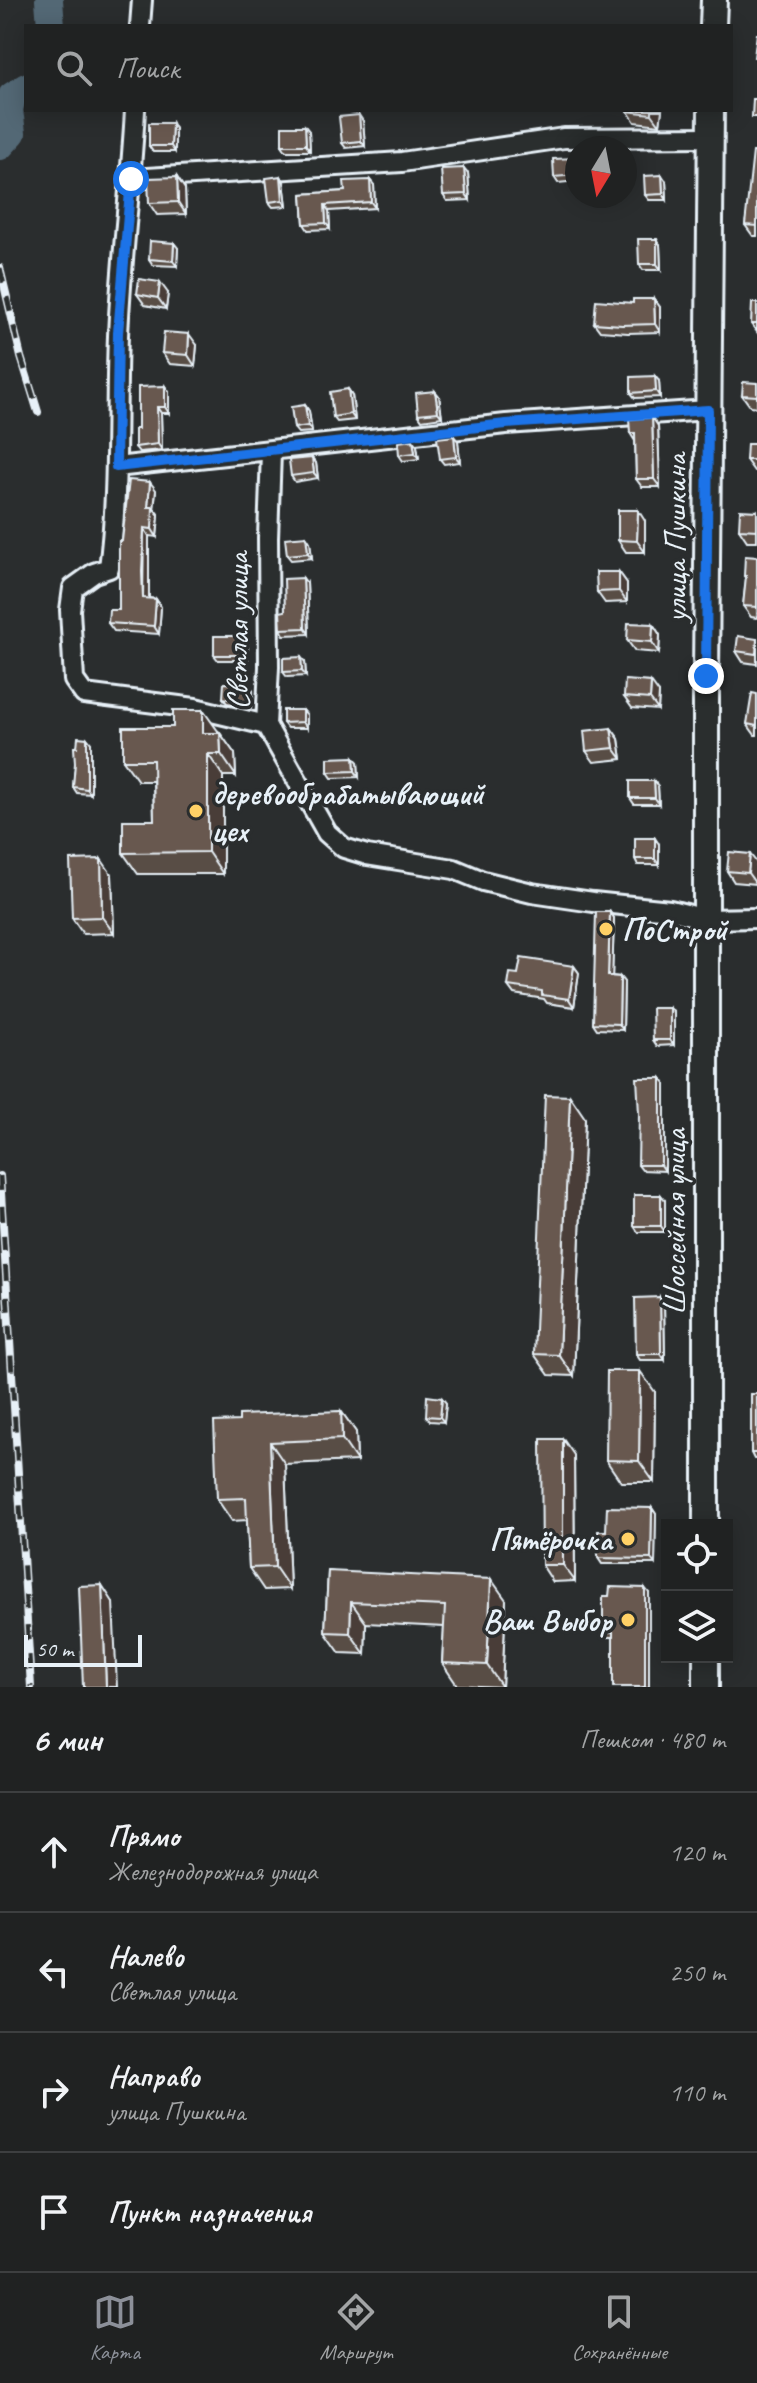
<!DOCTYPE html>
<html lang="ru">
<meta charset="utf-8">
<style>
:root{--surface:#202222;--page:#282a2a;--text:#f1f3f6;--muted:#a2a4a5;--line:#3d3f40;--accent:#8c9099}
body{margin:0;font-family:Caveat,sans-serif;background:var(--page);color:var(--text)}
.controls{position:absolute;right:24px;bottom:24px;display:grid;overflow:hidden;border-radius:0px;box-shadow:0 4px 20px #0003}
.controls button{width:72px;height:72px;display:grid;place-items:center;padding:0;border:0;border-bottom:2px solid var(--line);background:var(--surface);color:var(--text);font:40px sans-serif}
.compass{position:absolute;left:565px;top:136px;width:72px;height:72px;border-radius:50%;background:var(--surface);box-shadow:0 4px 20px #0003;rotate:190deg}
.scale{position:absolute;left:24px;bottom:20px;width:118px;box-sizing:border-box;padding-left:8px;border:4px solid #e8f1f8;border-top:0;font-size:22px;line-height:28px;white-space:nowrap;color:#e8f1f8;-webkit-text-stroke:6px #2a2d2e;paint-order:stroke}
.stop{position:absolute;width:24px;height:24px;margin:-18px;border:6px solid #1a73e8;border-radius:50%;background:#fff}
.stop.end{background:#1a73e8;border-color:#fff;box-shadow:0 2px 8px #0008}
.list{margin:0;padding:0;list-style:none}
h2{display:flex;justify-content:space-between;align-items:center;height:104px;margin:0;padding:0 32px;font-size:34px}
h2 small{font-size:26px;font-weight:400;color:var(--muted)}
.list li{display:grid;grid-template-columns:52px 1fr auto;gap:24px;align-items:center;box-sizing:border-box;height:120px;padding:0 32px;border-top:2px solid var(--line)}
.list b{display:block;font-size:30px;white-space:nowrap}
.list p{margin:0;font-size:26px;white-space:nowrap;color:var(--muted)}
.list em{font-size:26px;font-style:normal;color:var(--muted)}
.icon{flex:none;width:44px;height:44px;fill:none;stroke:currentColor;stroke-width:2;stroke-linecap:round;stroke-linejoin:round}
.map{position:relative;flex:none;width:757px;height:1687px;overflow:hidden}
.search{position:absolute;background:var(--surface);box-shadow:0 4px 20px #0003;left:24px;right:24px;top:24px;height:88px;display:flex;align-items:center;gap:20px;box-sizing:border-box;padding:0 28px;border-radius:0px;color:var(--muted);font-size:30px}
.sheet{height:584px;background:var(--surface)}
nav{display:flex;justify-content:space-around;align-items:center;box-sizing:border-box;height:112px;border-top:2px solid var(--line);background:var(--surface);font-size:22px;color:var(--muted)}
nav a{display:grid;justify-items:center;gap:4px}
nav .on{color:var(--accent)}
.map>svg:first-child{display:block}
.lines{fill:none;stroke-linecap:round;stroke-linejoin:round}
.river{stroke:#526775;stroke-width:28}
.minor-casing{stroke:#e8f1f8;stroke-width:24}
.secondary-casing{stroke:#e8f1f8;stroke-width:30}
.minor{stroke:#2a2d2e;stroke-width:18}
.secondary{stroke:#2a2d2e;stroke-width:24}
.rail-casing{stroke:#e8f1f8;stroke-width:8}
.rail{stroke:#2a2d2e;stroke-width:5;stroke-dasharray:15;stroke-linecap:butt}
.wall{fill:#594d44;stroke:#e8f1f8;stroke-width:2}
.shaded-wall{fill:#493e37;stroke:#e8f1f8;stroke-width:2}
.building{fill:#68594f;stroke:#e8f1f8;stroke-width:2}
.route{stroke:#1a73e8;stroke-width:10}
.poi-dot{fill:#ffd166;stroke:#2a2d2e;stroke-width:3}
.labels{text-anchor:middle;stroke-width:7;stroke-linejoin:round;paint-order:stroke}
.street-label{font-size:32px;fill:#e8f1f8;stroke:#2a2d2e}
.poi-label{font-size:32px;font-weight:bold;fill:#e8f1f8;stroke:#2a2d2e;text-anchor:start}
</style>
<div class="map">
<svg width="757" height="1687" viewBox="0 0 757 1687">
<rect width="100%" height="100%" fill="#2a2d2e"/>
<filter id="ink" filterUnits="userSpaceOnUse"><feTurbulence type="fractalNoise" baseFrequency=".0125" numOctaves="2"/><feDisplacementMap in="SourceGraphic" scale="16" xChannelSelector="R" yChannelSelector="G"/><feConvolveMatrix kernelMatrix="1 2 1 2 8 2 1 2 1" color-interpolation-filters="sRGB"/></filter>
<g filter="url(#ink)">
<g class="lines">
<path class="river" d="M49 0 51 26
M0 146 12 133 9 110 12 96 26 87"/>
<g class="minor-casing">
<path id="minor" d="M140 26 142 0
M135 110C131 185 121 261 118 336 115 413 119 491 109 568L94 573 73 588 70 610 74 680 84 694 195 708 266 725
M131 179 402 162 564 138 711 137
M271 452 268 538 269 667 266 725 327 833 344 848 367 855 454 869 483 881 532 893 593 902 670 910 706 919 757 918
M116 467 506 424 708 410"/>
</g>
<g class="secondary-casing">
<path id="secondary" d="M713 26 714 0
M706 1525V676L711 110
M706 1687V1657"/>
</g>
<use href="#minor" class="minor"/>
<use href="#secondary" class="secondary"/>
<g class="rail-casing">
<path id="rail" d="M0 268 21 357 38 412
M0 1176 31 1687"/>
</g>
<use href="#rail" class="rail"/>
</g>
<path class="wall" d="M627 110H662L660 125 635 122Z
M363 121 365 146 346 148 342 143Z
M305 126 309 131 310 151H286L282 145Z
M175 129V152H153L149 146Z
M757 152V236H753L745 225Z
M577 158V181L558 183 554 177Z
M468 173 470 200 447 201 443 195Z
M281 176 284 182 287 206 273 207 269 202Z
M370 180 374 185 375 208 329 211 330 229 308 230 304 224 302 194 345 191Z
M666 181 667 200H649L645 195Z
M185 189 186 214 157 215 149 203Z
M174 243 178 248 177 266 153 265 149 259Z
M660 245 661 270H643L639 264Z
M168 293 166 309 145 305 137 294Z
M654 299 660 307V332L628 333 600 331 594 323Z
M757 303V332L751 324Z
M197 345 195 366 170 364 162 353Z
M659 381 660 397 635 398 631 393Z
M757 383V407L750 406 742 395Z
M165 386 169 392V413H161L162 450 139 452 135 447 138 429Z
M348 389 352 395 355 420 337 422 333 417Z
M435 391 439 396 442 417 422 420 418 414Z
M305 405 309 411 312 432 298 433 294 428Z
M658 426 660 487H642L636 479 635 441 630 433Z
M458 441 460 462 444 464 440 459Z
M757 444V471H754L746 460Z
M417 446 419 459 403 461 399 455Z
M312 458 316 463 318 478 295 482 291 476Z
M156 490 154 509 159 515 157 537 149 536 148 580 149 598 156 599 161 607 159 634 114 631 108 623 119 610 122 541Z
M757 511V541H747L739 529Z
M645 521V552H626L618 540Z
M306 536 310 542 312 558 291 560 287 555Z
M757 557V618L751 617 743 606 746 579 744 576Z
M619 572 627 583V602L605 603 597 592Z
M307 583 309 634 284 635 281 629Z
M653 624 660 635 659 653 635 651 627 640Z
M244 636 248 642V660H218L214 655Z
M757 639V664L743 662 736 651Z
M305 662 306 676 287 677 283 672Z
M249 685 253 691 251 707 227 703 223 698Z
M659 693 658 710 632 708 624 697Z
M757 694V735H755L747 724Z
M303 710 307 715V728H287L283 723Z
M611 728 619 739 622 759 594 762 586 751Z
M218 731V733H220L235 754 236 776H223V874H138L123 853 154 820 153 781H138L123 760Z
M87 738 91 743V794L77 793 73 787 77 747Z
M358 762 359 777 332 778 328 772Z
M654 781 658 786 659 804H634L630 798Z
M659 844V865H638L635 859Z
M757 863 756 884 734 882 727 871Z
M112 875 114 933 83 934 72 918Z
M610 912 614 918 612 976 620 977 624 982 623 1030 597 1029 593 1023Z
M574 966 579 973 574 1007 547 1003 544 999 514 994 508 986Z
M670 1008 674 1013V1045L657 1046 653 1040Z
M661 1078 665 1083V1171L642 1170 638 1165Z
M585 1118 574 1376 549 1375 534 1354Z
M661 1195 665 1200V1232H638L634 1226Z
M660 1297 664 1303 665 1360H640L636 1354Z
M655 1392 654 1482H621L606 1460Z
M757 1394V1459H754L751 1453Z
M442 1398 446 1403 444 1422 430 1421 426 1416Z
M341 1411 356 1432 357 1461 285 1464 290 1589 264 1590 249 1568 247 1520 232 1521 217 1499 239 1421Z
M574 1455 575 1581 553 1582 542 1565Z
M652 1508 656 1514 655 1564H602L598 1558 606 1531Z
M328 1571 506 1600 502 1687 457 1685 442 1663 444 1627 366 1623 365 1654 340 1653 325 1632Z
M649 1593V1687H613V1637H607L603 1632 609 1596Z"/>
<path class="shaded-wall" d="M652 110H662L660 125 652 114Z
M359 115 363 121 365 146 361 141Z
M172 123 175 129V152L171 146Z
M305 126 309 131 310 151 306 145Z
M464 168 468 173 470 200 466 194Z
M662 175 666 181 667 200 663 194Z
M281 176 284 182 287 206 283 200Z
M177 177 185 189 186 214 178 202Z
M370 180 374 185 375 208 371 202Z
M325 205 329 211 330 229 326 223Z
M657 239 660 245 661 270 657 264Z
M174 243 178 248 177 266 173 261Z
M160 282 168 293 166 309 158 298Z
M654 299 660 307V332L655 324Z
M189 334 197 345 195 366 188 355Z
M655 376 659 381 660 397 656 391Z
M165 386 169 392V413L165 407Z
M348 389 352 395 355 420 351 414Z
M435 391 439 396 442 417 438 412Z
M305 405 309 411 312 432 308 426Z
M157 407 161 413 162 450 158 444Z
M652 417 658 426 660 487 654 479Z
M454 436 458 441 460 462 456 457Z
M413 440 417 446 419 459 415 453Z
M312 458 316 463 318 478 314 473Z
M150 482 156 490 154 509 159 515 157 537 152 529 148 507Z
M638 510 645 521V552L637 541Z
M144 528 149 536V606L143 598Z
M306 536 310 542 312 558 308 553Z
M619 572 627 583V602L619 591Z
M303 578 307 583 309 634 305 628Z
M156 599 161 607 159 634 154 626Z
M653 624 660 635 659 653 652 642Z
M244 636 248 642V660L244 655Z
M301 657 305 662 306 676 302 671Z
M651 682 659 693 658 710 650 699Z
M249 685 253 691 251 707 247 702Z
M203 710 218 731V754L203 733Z
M303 710 307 715V728L303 722Z
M611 728 619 739 622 759 614 748Z
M220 733 235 754 236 776 221 754Z
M87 738 91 743V794L87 789Z
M208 754 223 776V874L208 852Z
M354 757 358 762 359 777 355 771Z
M654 781 658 786 659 804 655 798Z
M655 838 659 844V865L655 859Z
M750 854 757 863 756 884 748 873Z
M101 859 112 875 114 933 102 917Z
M610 912 614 918 612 982 608 976Z
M574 966 579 973 574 1007 569 999Z
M620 977 624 982 623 1030 619 1024Z
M670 1008 674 1013V1045L670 1040Z
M661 1078 665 1083V1171L661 1165Z
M570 1096 585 1118 574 1376 559 1355Z
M661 1195 665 1200V1232L661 1226Z
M660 1297 664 1303 665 1360 661 1354Z
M640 1371 655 1392 654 1482 639 1461Z
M442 1398 446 1403 444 1422 440 1417Z
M341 1411 356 1432 357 1461 342 1439Z
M563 1439 574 1455 575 1581 563 1565Z
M270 1442 285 1464 290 1589 275 1567Z
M652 1508 656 1514 655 1564 651 1559Z
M491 1579 506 1600 502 1687 487 1665Z
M102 1585 113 1602 117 1687H106Z
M645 1588 649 1593V1687H645Z
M351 1602 366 1623 365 1654 350 1633Z"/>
<path class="building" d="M757 33V57H754Z
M753 99H757V117H752Z
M627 110H652V114L627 111Z
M359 115 361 141 342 143 339 117Z
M149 123H172L171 146H149Z
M282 126H305L306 145H282Z
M753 152H757V226L745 225Z
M577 158V175L554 177 553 159Z
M464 168 466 194 443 195 441 169Z
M662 175 663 194 645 195 644 176Z
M281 176 283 200 269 202 266 178Z
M177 177 178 202 149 203 148 178Z
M370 180 371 202 325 205 326 223 304 224 302 194 345 191 344 181Z
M638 239H657V264H639Z
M150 241 174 243 173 261 149 259Z
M139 279 160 282 158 298 137 294Z
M633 299H654L655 324 622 325 594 323 596 300 633 303Z
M752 303H757V324H751Z
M164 332 189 334 188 355 162 353Z
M655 376 656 391 631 393V377Z
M743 382 757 383V396L742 395Z
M165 386V407H157L158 444 135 447V429H138V387Z
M348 389 351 414 333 417 330 392Z
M435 391 438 412 418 414 416 393Z
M305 405 308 426 294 428 291 407Z
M652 417 654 479H636L635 433H630L629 419Z
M454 436 456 457 440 459 437 438Z
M413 440 415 453 399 455 398 442Z
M747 444H757V460H746Z
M312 458 314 473 291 476 289 460Z
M129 480 150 482 148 507H153L152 529 144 528 142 572 143 598 156 599 154 626 108 623 109 610H119V541H122Z
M618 510H638L637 541 618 540Z
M740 510 757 511V530L739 529Z
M306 536 308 553 287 555 285 538Z
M745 556 757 557V607L743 606 746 576H744Z
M596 572H619V591L597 592Z
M303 578 305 628 281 629 280 612 285 611 284 579Z
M628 623 653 624 652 642 627 640Z
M214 636H244V655H214Z
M738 636 757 639 756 654 736 651Z
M301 657 302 671 283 672V658Z
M625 680 651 682 650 699 624 697Z
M224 683 249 685 247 702 223 698Z
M752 693 757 694V726L747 724Z
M173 710H203V733H220L221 754H208V852L123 853V820H154L153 760H123V727H173Z
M283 710H303V722L283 723Z
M611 728 614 748 586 751 584 731Z
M78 737 87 738V789L73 787 75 763 74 747H77Z
M354 757 355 771 328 772V758Z
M630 781H654L655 798H630Z
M635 838H655V859H635Z
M729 852 750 854 748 873 727 871Z
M101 859 102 917 72 918 70 860Z
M596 912H610L608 976 620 977 619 1024 593 1023Z
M521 958 574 966 569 999 542 995V991L508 986 510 973 518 974Z
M652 1008H670V1040H653Z
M637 1078H661V1165H638L639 1114Z
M545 1095 570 1096 559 1355 534 1354Z
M634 1195H661V1226H634Z
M660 1297 661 1354H636L635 1298Z
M607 1371H640L639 1461 606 1460Z
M751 1394H757V1453H751Z
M427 1396 442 1398 440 1417 426 1416Z
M341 1411 342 1439 270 1442 275 1567 249 1568 246 1498 217 1499 214 1422 239 1421V1415Z
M541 1439H563V1565H542Z
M607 1507 652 1508 651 1559 598 1558V1531H606Z
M328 1571 491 1579 487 1665 442 1663 445 1606 351 1602 350 1633 325 1632Z
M102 1585 106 1687H83L79 1586Z
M610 1587 645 1588V1687H613V1632H603V1596H609Z"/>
</g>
<g class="lines" filter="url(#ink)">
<path class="route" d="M131 179 118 333 116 467 506 424 708 410 706 676"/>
</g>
<g class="poi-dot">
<circle cx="196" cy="811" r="8"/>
<circle cx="606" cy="929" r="8"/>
<circle cx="628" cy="1539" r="8"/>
<circle cx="628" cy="1620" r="8"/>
</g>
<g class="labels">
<g class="street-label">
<text transform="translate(675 538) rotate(-90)" y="11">улица Пушкина</text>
<text transform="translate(237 631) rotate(-90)" y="11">Светлая улица</text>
<text transform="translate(674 1222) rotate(-90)" y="11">Шоссейная улица</text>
</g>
<g class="poi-label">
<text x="212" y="804">деревообрабатывающий<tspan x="212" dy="37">цех</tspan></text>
<text x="622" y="940">ПоСтрой</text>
<text x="612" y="1550" text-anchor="end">Пятёрочка</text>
<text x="612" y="1631" text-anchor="end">Ваш Выбор</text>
</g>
</g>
</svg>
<div class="controls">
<button><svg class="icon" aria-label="locate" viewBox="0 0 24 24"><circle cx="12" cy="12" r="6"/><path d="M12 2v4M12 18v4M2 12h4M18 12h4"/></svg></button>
<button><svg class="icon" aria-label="layers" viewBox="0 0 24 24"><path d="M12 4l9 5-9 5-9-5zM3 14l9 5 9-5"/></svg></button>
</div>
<svg class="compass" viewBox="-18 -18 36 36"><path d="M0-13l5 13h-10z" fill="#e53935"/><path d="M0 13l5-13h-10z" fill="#a2a4a5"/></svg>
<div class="scale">50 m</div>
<div class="stop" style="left:131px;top:179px"></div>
<div class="stop end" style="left:706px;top:676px"></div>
<div class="search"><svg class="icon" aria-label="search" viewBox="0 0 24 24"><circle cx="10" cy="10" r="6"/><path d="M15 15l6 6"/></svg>Поиск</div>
</div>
<section class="sheet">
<h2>6 мин<small>Пешком · 480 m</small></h2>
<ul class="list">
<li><svg class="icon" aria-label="ahead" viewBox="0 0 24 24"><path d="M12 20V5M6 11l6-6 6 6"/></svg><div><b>Прямо</b><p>Железнодорожная улица</p></div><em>120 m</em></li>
<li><svg class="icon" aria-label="left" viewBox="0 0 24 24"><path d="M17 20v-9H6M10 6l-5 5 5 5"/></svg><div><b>Налево</b><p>Светлая улица</p></div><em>250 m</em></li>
<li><svg class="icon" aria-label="right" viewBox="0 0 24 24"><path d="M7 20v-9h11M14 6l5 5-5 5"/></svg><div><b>Направо</b><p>улица Пушкина</p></div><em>110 m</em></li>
<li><svg class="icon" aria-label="arrive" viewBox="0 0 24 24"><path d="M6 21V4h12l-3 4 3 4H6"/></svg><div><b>Пункт назначения</b></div></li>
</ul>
</section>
<nav>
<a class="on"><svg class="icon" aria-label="map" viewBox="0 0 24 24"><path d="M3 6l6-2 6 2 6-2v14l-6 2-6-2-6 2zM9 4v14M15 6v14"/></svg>Карта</a>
<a><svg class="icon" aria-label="directions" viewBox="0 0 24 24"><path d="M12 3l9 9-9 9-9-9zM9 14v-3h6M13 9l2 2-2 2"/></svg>Маршрут</a>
<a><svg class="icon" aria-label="saved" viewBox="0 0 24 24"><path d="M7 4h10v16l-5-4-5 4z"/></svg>Сохранённые</a>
</nav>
